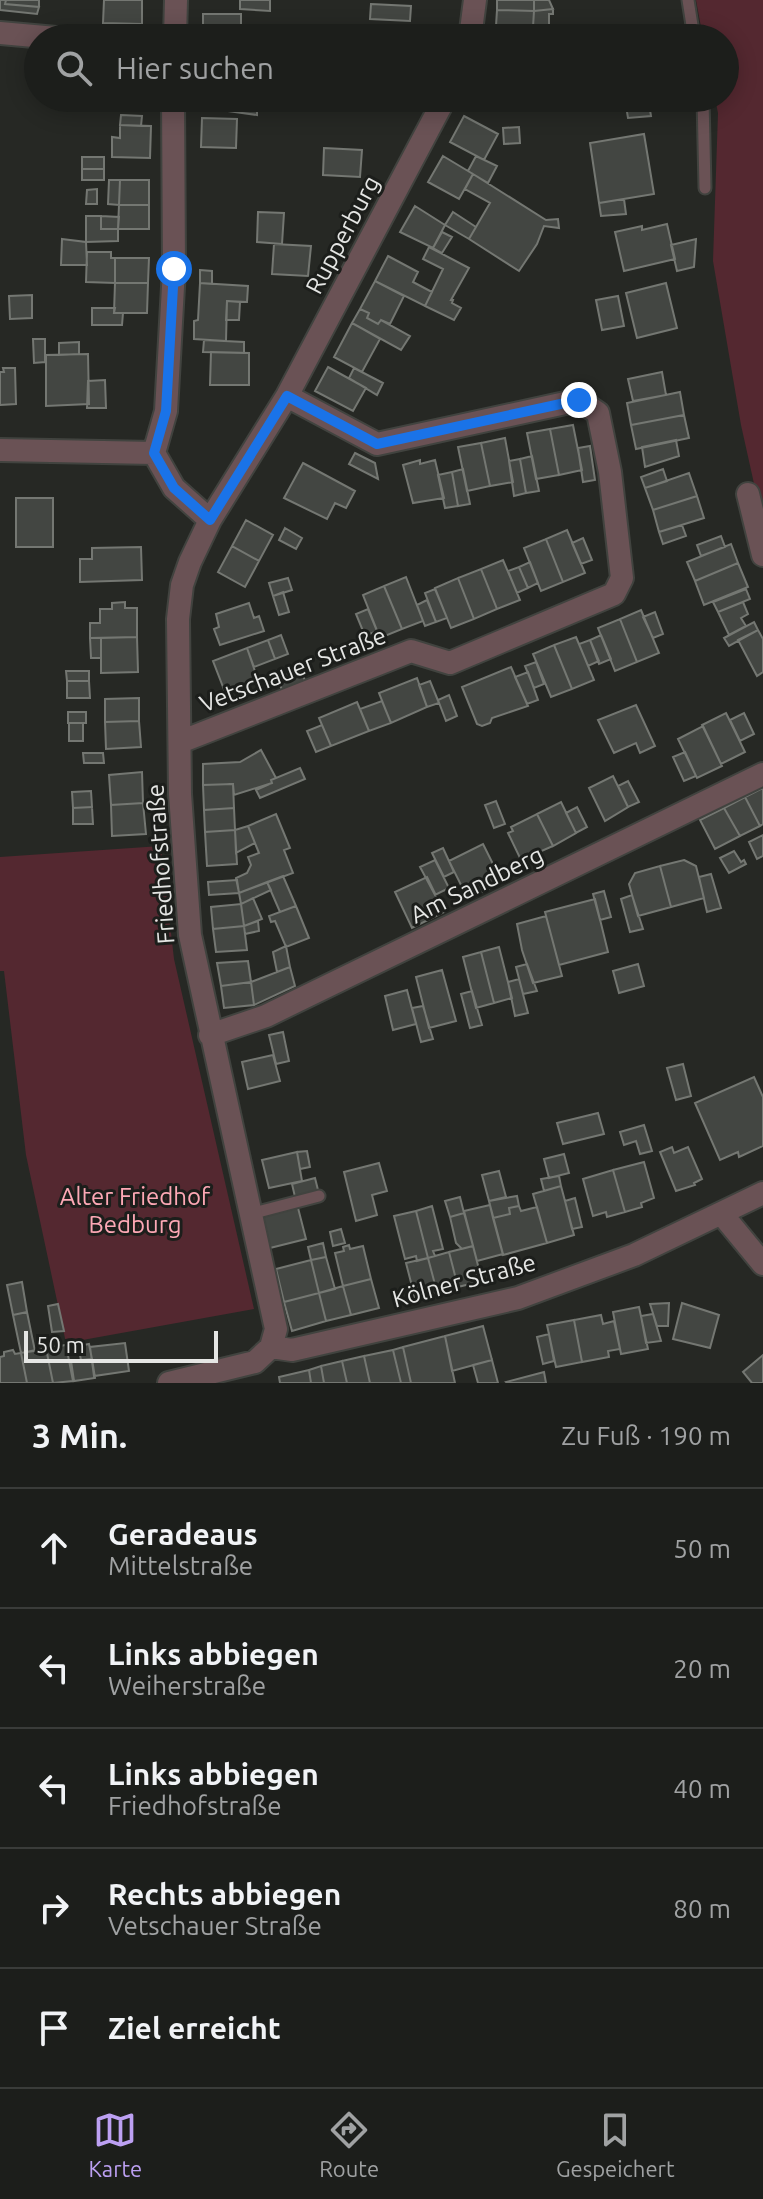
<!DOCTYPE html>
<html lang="de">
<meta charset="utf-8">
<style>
:root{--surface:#1c1e1b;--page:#252724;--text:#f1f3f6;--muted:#a0a2a3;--line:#3a3c3a;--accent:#bca0f2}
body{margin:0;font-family:Ubuntu,sans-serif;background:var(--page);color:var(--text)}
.scale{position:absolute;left:24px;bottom:20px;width:194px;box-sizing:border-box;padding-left:8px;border:4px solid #e5e6e4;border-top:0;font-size:22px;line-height:28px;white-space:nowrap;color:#e5e6e4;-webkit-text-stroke:6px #1c1e1b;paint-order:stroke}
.stop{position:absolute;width:24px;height:24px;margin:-18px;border:6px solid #1a73e8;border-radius:50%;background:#fff}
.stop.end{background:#1a73e8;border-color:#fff;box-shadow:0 2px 8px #0008}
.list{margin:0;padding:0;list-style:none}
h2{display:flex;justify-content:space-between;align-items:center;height:104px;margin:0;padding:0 32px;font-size:34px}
h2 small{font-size:26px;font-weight:400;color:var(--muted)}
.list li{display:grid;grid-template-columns:52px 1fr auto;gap:24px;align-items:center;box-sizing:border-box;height:120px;padding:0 32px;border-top:2px solid var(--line)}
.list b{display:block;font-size:30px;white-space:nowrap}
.list p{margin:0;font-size:26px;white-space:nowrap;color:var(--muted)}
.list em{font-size:26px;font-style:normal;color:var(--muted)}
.icon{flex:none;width:44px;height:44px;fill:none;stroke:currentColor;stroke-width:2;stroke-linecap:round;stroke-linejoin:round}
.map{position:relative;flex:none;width:763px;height:1383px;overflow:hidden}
.search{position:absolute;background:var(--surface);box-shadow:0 4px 20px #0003;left:24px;right:24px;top:24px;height:88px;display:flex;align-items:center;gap:20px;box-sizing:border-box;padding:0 28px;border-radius:44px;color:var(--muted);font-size:30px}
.sheet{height:704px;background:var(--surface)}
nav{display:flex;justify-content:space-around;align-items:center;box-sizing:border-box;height:112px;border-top:2px solid var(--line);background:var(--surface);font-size:22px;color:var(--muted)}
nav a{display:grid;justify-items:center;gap:4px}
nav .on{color:var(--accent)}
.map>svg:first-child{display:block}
.green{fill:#542830}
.building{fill:#434642;stroke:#747772;stroke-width:2}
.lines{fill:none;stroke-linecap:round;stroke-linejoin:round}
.lane-casing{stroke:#41433f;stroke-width:15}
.street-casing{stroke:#41433f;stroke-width:26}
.lane{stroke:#6a5255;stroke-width:11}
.street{stroke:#6a5255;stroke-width:22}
.route{stroke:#1a73e8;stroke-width:10}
.labels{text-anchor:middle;stroke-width:6;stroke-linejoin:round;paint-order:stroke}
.street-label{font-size:24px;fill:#e5e6e4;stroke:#1c1e1b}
.park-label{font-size:24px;fill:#fda8b5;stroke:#1c1e1b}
</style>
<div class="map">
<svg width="763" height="1383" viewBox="0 0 763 1383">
<rect width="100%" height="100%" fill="#262824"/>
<path class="green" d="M696 0H763V524L741 425 713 261 718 113 715 98H725V38H703Z
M161 846 174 959 254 1309 66 1343 26 1155 4 971H0V857Z"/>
<path class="building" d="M0 0H6L5 4 39 7 37 14 0 10Z
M6 0H39V7L5 4Z
M104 0H142V24L103 23Z
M240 0H270V11L240 9Z
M497 0H534V11L497 10Z
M534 0H549L553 9 534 11Z
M371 4 411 6 410 21 370 19Z
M553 9V14H549V25L533 27 534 11Z
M497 10 534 11 533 27 496 26Z
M203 14H241V38H203Z
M338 30 360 31 359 38H338Z
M228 98 257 99V115L227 111Z
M475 98H519V111H475Z
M519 98H541V100L537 101V109L519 111Z
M626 98H672L673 102 626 106Z
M649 104 651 116 628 118 626 106Z
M121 115 142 116 141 126 120 125Z
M464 116 498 134 484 160 450 142Z
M202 118 237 119 236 148 201 147Z
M120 125 151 126 150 158 112 157V137L120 138Z
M519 127 520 143 504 144 503 128Z
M644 134 654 194 599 203 590 143Z
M324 148 362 150 360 177 323 175Z
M443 156 473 174 459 199 428 182Z
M476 156 497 166 488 183 468 171Z
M82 157H104V169H82Z
M82 169H104V180H82Z
M473 174 546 220 558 219 559 228 544 226 537 244 519 271 469 239 490 203 465 189Z
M109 180H120L119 205 108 204Z
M120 180H149V205H119Z
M97 189V204H86L87 190Z
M624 199 626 214 601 216 599 203Z
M119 205H149V229H118Z
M415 206 445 225 433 248 400 232Z
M258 212 284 213 282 244 257 242Z
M453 212 476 227 469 239 445 225Z
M86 216H101V229H118V241L86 242Z
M101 216 119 217 118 229H101Z
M667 224 675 259 624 271 615 232 642 226V230Z
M442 232 452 237 442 253 433 248Z
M62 239 86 242 87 265H61Z
M696 239 694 267 677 271 671 245Z
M274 244 311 246 308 276 272 274Z
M429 247 469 268 451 300H453L452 303 461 308 454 320 425 306 443 269 423 259Z
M87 252H111V258H115V283L86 282Z
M388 256 418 272 413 282 432 292 425 306 375 281Z
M115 258H149L148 283H115Z
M200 270 212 271V284L200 283Z
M375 281 404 296 390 324 381 320 378 324 367 318 369 313 360 309Z
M115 283H148L147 313H114Z
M200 283 248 286 247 302 227 301 226 341 194 339V321L198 320Z
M666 283 677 328 637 338 626 293Z
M32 295V318L10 319 9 296Z
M618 296 624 326 602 330 596 300Z
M227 301 240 302 239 320H226Z
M92 308H115L114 313H123L122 325H92Z
M360 309 369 313 367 318 378 324 381 320 410 336 401 350 352 323Z
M352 323 380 339 362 372 334 357Z
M33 339H45V362L34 363Z
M204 340 244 342V353L203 352Z
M79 342V354L59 355V343Z
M211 352 249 353V385H210Z
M88 354 89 404 46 406V355Z
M328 367 366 388 353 411 315 391Z
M3 368H15L16 404 0 405V372H4Z
M354 368 383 383 377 395 349 378Z
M662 372 666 395 633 401 628 379Z
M105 380 106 408H87L88 381Z
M680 392 684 415 631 425 627 403Z
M684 415 689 438 636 449 631 425Z
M573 425 582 470 559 475 550 429Z
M550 429 559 475 536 479 527 433Z
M505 438 513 482 490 486 481 443Z
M676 440 679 456 645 467 642 447Z
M481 443 490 486 467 491 458 447Z
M590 446 595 480 583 482 578 448Z
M355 453 375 463 378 479 349 464Z
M532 456 539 491 526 493 520 459Z
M520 459 526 493 514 496 509 461Z
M420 460V464L435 460 444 498 413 503 403 465Z
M303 463 355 491 346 508 335 503 327 519 284 498Z
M463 469 470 504 458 506 452 472Z
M663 469 667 481 645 488 641 477Z
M452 472 458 506 445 508 438 475Z
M689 473 697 496 653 510 645 488Z
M697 496 704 518 659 532 653 510Z
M16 498H53V547H16Z
M246 520 273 535 259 561 232 546Z
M682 525 686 536 663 544 659 532Z
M285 528 302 538 296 549 279 540Z
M567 530 585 573 563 582 546 539Z
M721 536 725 547 701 556 697 545Z
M583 538 592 560 581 564 572 543Z
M546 539 563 582 541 591 524 548Z
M731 544 738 563 695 581 687 562Z
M232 546 259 561 245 587 218 572Z
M141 547 142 580 80 582V559H92V548Z
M503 560 520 600 497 609 481 569Z
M530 562 538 583 528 588 519 567Z
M738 563 748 587 704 605 695 581Z
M519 567 528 588 517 593 508 571Z
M481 569 497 609 474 619 458 578Z
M406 577 423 621 402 629 384 586Z
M288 578 292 590 273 596 269 583Z
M458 578 474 619 451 628 435 588Z
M384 586 402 629 380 638 363 595Z
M435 589 447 618 436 622 425 593Z
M746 589 750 599 718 612 713 602Z
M283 592 289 612 279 615 273 596Z
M427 600 436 622 425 626 417 605Z
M125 602V608H137V637L90 638V623H100V609H112V603Z
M743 602 748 614 741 618 746 626 729 635 718 612Z
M249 603 254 618 259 616 264 631 220 645 214 629 219 627 216 614Z
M368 609 377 631 365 636 356 614Z
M641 610 659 653 637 662 620 619Z
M655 612 663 634 653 638 643 617Z
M620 619 637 662 615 671 598 628Z
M754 622 758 630 729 646 724 638Z
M758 630 763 639V672L757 676 738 640Z
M281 635 288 654 275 659 268 640Z
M601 635 611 659 599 664 590 640Z
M137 637 138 672 101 673V638Z
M576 637 594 680 572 689 554 645Z
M90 638H101V658H91Z
M268 640 275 659 254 667 247 648Z
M590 640 599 661 588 666 579 644Z
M554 645 572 689 551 697 533 654Z
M247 648 258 680 225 692 213 661Z
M536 662 544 684 534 688 525 666Z
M511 667 528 706 492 718 490 723 482 726 477 724 462 687Z
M301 669 305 681 282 690 277 678Z
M66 671H89V681H67Z
M528 672 538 700 527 704 515 677Z
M417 678 427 707 391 723 379 693Z
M67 681H89L90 698H67Z
M430 681 439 703 427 707 419 685Z
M449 695 457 716 446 721 438 700Z
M139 698V721L105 722V699Z
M382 701 391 723 369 731 360 709Z
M357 702 369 731 331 746 319 718Z
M636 705 655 746 640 753 636 743 614 753 598 720Z
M68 712H86V723H68Z
M726 713 745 752 721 764 702 725Z
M744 713 754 734 740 741 730 720Z
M139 721 141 747 106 749 105 722Z
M69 723H83V741H69Z
M322 725 331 746 316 752 307 731Z
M703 726 722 766 697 778 678 739Z
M261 750 276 778 271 780 272 783 234 795 233 784 203 785V764L240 762Z
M685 752 696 776 684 781 673 757Z
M83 753H103L104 763H84Z
M300 768 305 779 260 798 256 790 272 783 271 780Z
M142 772 143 803 111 805 109 775Z
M613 776 628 807 605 821 589 788Z
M628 781 639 802 628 807 618 786Z
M233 784 234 808 204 810 203 785Z
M763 788V824L760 826 745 797Z
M91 791 92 807 73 808 72 792Z
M745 797 760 826 740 836 724 808Z
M496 801 505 824 494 828 485 805Z
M561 802 576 833 553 846 537 814Z
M143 803 146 834 112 836 111 805Z
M92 807 93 824H73V808Z
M577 807 587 827 576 833 566 813Z
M234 808 235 830 205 832 204 810Z
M724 808 740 836 715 849 700 820Z
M276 814 290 848 284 850 293 873 239 893 236 878 247 873 251 865 248 857 259 853 248 826Z
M537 814 553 846 521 860 508 833 513 831 511 827Z
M248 826 255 843 236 853 235 830Z
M235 830 237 864 207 866 205 832Z
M763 835V856L757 859 749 842Z
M483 844 502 882 468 899 449 861Z
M443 848 454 872 444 877 432 853Z
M734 851 741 862 744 860 746 864 729 873 720 858Z
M435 860 449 888 435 895 420 867Z
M684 860 696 866 704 898 671 907 660 866Z
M660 866 671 907 638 916 629 884 635 873Z
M711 874 721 908 707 912 699 877Z
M283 876 296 906 280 912 267 882Z
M427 877 444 912 412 928 395 892Z
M237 880 239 893 209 895 208 882Z
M267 882 271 890 241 904 239 893Z
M604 891 611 917 600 920 593 894Z
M632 895 643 929 630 932 621 899Z
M253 898 262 919 244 926 241 904Z
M595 899 608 952 559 965 545 912Z
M241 904 244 926 213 929 211 907Z
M296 906 309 938 286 947 275 921 271 922 269 916Z
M546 916 562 976 533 983 522 950 517 924Z
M258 921 259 931 245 934 244 926Z
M244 926 247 950 216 952 213 929Z
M286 946 290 967 277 972 273 952Z
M499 947 512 998 494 1003 481 952Z
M481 952 494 1003 476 1008 463 957Z
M248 961 251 982 221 986 217 963Z
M527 964 537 991 523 994 516 967Z
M638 964 644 986 619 993 613 971Z
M290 967 295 986 254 1005 251 982Z
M442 970 456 1021 429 1028 416 977Z
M519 979 528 1013 515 1016 508 982Z
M251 982 254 1005 224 1008 221 986Z
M407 990 416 1024 393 1030 385 996Z
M472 991 482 1025 470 1028 461 994Z
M423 1006 433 1039 421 1042 412 1008Z
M283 1032 289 1061 276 1064 269 1035Z
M273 1055 280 1081 248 1089 242 1062Z
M683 1064 691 1096 676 1100 667 1068Z
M754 1077 763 1097V1146L739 1157 738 1152 720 1160 695 1103Z
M598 1113 604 1134 563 1144 557 1123Z
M644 1125 652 1151 640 1154 636 1141 624 1145 620 1132Z
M672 1147 674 1153 688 1147 702 1179 694 1183 695 1185 676 1191 660 1152Z
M307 1151 310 1167 300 1169 297 1152Z
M297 1152 302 1181 269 1188 262 1160Z
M564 1154 569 1173 549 1178 544 1159Z
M644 1162 654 1198 641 1203 642 1207 625 1212 613 1170Z
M379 1163 387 1191 372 1195 377 1215 356 1221 344 1172Z
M613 1170 625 1212 607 1217 606 1212 593 1216 583 1179Z
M499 1171 506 1197 489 1201 482 1175Z
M559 1176 561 1186 544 1191 541 1179Z
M315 1178 319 1194 295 1197 292 1184Z
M561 1186 574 1235 547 1243 533 1194Z
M517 1196 519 1206 509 1208 510 1214 493 1218 489 1201Z
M460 1197 464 1213 450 1217 445 1201Z
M575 1198 582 1227 572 1229 565 1201Z
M297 1204 306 1239 270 1248 262 1214Z
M490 1205 503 1254 477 1261 464 1211Z
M432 1206 443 1249 433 1251 435 1256 428 1258 416 1211Z
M519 1206 521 1211 537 1207 547 1243 503 1255 493 1218 510 1214 509 1208Z
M416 1211 428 1258 417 1261 416 1256 405 1259 394 1216Z
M464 1213 473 1246 462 1249 456 1243 450 1217Z
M341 1229 345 1243 333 1246 330 1232Z
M323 1243 326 1257 311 1260 308 1247Z
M349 1245 350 1249 363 1246 371 1279 343 1286 335 1253 344 1251 343 1247Z
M473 1246 482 1281 458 1287 449 1252Z
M449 1252 458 1287 437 1292 428 1258Z
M326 1257 335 1289 319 1293 311 1260Z
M428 1258 437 1292 415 1298 406 1263Z
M311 1260 319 1293 284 1302 276 1269Z
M371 1279 379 1308 351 1315 343 1286Z
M22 1282 27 1312 13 1315 7 1285Z
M343 1286 351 1315 326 1321 319 1293Z
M319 1293 326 1321 292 1331 284 1302Z
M669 1303 668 1326H657L650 1304Z
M682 1303 719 1315 710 1348 673 1339Z
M58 1304 64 1331 52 1332 48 1306Z
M639 1307 648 1349 621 1354 613 1312Z
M27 1312 35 1351 21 1353 13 1315Z
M653 1314 661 1341 646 1343 641 1316Z
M601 1315 603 1324 614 1321 620 1349 608 1351 609 1357 582 1362 574 1320Z
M574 1320 582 1362 556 1367 547 1325Z
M483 1326 492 1360 452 1371 445 1336Z
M549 1334 554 1361 543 1364 537 1337Z
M445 1336 455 1383H411L403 1347Z
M125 1343 129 1371 94 1376 90 1347Z
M89 1344 92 1359 81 1360 78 1346Z
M66 1345 73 1381 53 1383 46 1348Z
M403 1347 411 1383H401L393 1350Z
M46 1348 53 1383H27L21 1353Z
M13 1350 15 1354 21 1353 27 1383H0V1357L4 1356V1352Z
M393 1350 401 1383H370L364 1356Z
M763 1355V1383H752L743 1372Z
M364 1356 370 1383H347L342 1361Z
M92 1359 95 1378 74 1381 71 1361Z
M492 1360 498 1383H478L473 1365Z
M342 1361 347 1383H324L321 1366Z
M321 1366 324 1383H311L309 1370Z
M309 1370 311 1383H280L279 1377Z
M544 1372 546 1383H507L506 1382Z"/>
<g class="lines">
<g class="lane-casing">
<path id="lane" d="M688 0 694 38
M703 98 705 188
M250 1214 319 1196"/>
</g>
<g class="street-casing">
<path id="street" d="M0 33 56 38
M175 38 176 0
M470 38 475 0
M0 450 154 453 174 488 210 520
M154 453 166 411 174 269 173 98
M748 494 763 555
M180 742 411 651 450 663 614 594 622 578 610 472 598 413 579 400 377 444 287 396
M210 1035 266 1016 763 774
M721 1213 763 1264
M271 1347 276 1329 190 935 180 794 178 619 182 585 190 562 210 520 287 396 445 98
M169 1383 255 1362 271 1347 292 1350 518 1298 634 1255 763 1193"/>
</g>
<use href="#lane" class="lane"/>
<use href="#street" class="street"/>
</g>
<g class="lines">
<path class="route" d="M174 269 166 411 154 453 174 488 210 520 287 396 377 444 579 400"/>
</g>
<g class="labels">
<g class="street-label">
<text transform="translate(343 235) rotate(-62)" y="8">Rupperburg</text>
<text transform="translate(293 670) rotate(-21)" y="8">Vetschauer Straße</text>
<text transform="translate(161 864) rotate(-94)" y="8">Friedhofstraße</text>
<text transform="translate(477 885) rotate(-26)" y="8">Am Sandberg</text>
<text transform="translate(464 1281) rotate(-15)" y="8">Kölner Straße</text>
</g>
<g class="park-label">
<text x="135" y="1205">Alter Friedhof<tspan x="135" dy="28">Bedburg</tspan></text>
</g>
</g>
</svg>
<div class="scale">50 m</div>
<div class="stop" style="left:174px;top:269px"></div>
<div class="stop end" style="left:579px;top:400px"></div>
<div class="search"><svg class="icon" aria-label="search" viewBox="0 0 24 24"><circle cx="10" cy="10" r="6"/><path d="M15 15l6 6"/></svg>Hier suchen</div>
</div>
<section class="sheet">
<h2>3 Min.<small>Zu Fuß · 190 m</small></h2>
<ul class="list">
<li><svg class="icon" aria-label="ahead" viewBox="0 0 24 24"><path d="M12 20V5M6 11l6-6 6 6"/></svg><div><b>Geradeaus</b><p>Mittelstraße</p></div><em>50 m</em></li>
<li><svg class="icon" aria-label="left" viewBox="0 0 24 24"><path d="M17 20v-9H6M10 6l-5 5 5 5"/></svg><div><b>Links abbiegen</b><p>Weiherstraße</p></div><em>20 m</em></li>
<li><svg class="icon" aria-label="left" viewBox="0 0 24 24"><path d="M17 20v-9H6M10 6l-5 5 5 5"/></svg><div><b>Links abbiegen</b><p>Friedhofstraße</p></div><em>40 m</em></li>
<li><svg class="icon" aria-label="right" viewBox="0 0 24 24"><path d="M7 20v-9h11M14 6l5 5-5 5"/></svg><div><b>Rechts abbiegen</b><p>Vetschauer Straße</p></div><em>80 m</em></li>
<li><svg class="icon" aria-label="arrive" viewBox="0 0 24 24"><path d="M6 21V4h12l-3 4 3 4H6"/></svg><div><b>Ziel erreicht</b></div></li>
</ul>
</section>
<nav>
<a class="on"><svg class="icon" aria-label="map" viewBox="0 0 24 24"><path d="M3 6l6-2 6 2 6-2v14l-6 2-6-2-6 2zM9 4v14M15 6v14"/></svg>Karte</a>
<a><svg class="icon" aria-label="directions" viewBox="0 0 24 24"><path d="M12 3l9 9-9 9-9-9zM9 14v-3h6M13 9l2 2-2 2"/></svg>Route</a>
<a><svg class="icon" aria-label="saved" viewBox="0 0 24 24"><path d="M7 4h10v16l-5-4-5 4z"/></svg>Gespeichert</a>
</nav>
